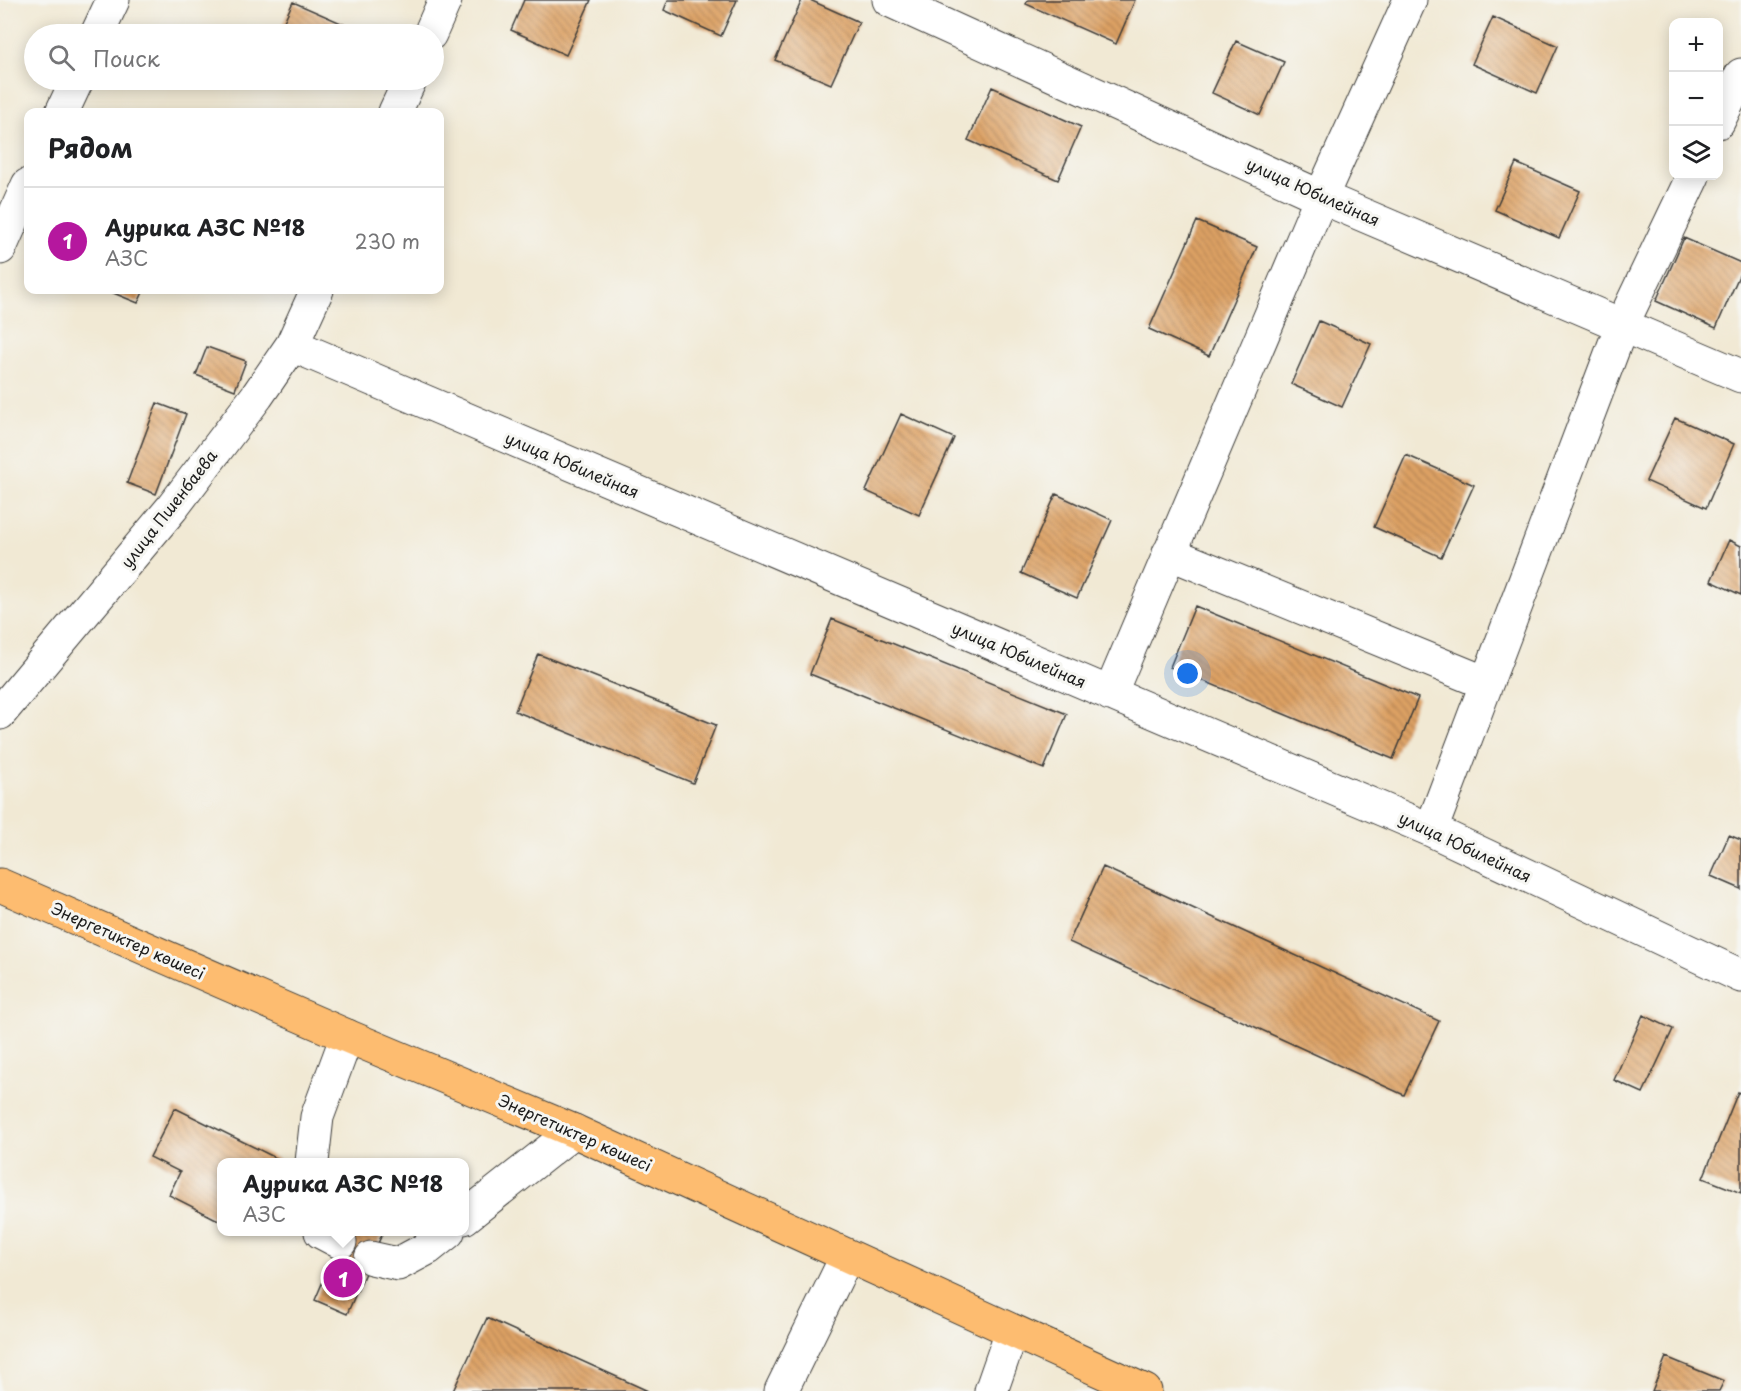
<!DOCTYPE html>
<html lang="ru">
<meta charset="utf-8">
<style>
:root{--surface:#fff;--page:#f6f6f6;--text:#202124;--muted:#757577;--line:#e0e0e0;--accent:#b5179e}
body{margin:0;font-family:"Playpen Sans",sans-serif;background:var(--page);color:var(--text)}
.controls{position:absolute;right:18px;top:18px;display:grid;overflow:hidden;border-radius:12px;box-shadow:0 3px 15px #0003}
.controls button{width:54px;height:54px;display:grid;place-items:center;padding:0;border:0;border-bottom:2px solid var(--line);background:var(--surface);color:var(--text);font:30px sans-serif}
.you{position:absolute;left:1188px;top:674px;width:21px;height:21px;margin:-15px;border:4px solid #fff;border-radius:50%;background:#1a73e8;box-shadow:0 0 0 9px #1a73e833}
.badge{display:grid;place-items:center;width:39px;height:39px;border-radius:50%;background:var(--accent);color:#fff;font-size:20px;font-weight:700}
.pin{position:absolute;translate:-50% -50%;border:3px solid #fff;box-shadow:0 2px 6px #0006}
.popup{position:absolute;left:217px;top:1158px;width:252px;height:78px;box-sizing:border-box;display:grid;place-content:center;border-radius:12px;background:var(--surface);filter:drop-shadow(0 2px 4px #0005);font-size:20px;white-space:nowrap;color:var(--muted)}
.popup b{font-size:22px;color:var(--text)}
.popup::after{content:'';position:absolute;left:50%;top:100%;margin-left:-12px;border:12px solid transparent;border-top-color:var(--surface)}
.list{margin:0;padding:0;list-style:none}
h2{display:flex;justify-content:space-between;align-items:center;height:78px;margin:0;padding:0 24px;font-size:26px}
h2 small{font-size:20px;font-weight:400;color:var(--muted)}
.list li{display:grid;grid-template-columns:39px 1fr auto;gap:18px;align-items:center;box-sizing:border-box;height:108px;padding:0 24px;border-top:2px solid var(--line)}
.list b{display:block;font-size:22px;white-space:nowrap}
.list p{margin:0;font-size:20px;white-space:nowrap;color:var(--muted)}
.list em{font-size:20px;font-style:normal;color:var(--muted)}
.icon{flex:none;width:33px;height:33px;fill:none;stroke:currentColor;stroke-width:2;stroke-linecap:round;stroke-linejoin:round}
.map{position:relative;flex:none;width:1741px;height:1391px;overflow:hidden}
.search{position:absolute;background:var(--surface);box-shadow:0 3px 15px #0003;left:24px;top:24px;width:420px;height:66px;display:flex;align-items:center;gap:15px;box-sizing:border-box;padding:0 21px;border-radius:33px;color:var(--muted);font-size:22px}
.panel{position:absolute;background:var(--surface);box-shadow:0 3px 15px #0003;left:24px;top:108px;width:420px;height:186px;border-radius:12px}
.map>svg:first-child{display:block}
.building{fill:url(#building-back-hatch)}
.lines{fill:none;stroke-linecap:round;stroke-linejoin:round}
.minor-casing{stroke:#3c3b38;stroke-width:35}
.major-casing{stroke:#3c3b38;stroke-width:35}
.minor{stroke:#fff;stroke-width:33}
.major{stroke:#fdbc6f;stroke-width:33}
.labels{text-anchor:middle;stroke-width:6;stroke-linejoin:round;paint-order:stroke}
.street-label{font-size:16px;fill:#1c1c1c;stroke:#f6f6f2}
</style>
<div class="map">
<svg width="1741" height="1391" viewBox="0 0 1741 1391">
<defs>
<pattern id="building-back-hatch" width="6" height="6" patternUnits="userSpaceOnUse" patternTransform="scale(1.5)"><rect width="6" height="6" fill="#dda164"/><path d="M-1 5l2 2M0 0l6 6M5-1l2 2" fill="none" stroke="#b28252"/></pattern>
</defs>
<rect width="100%" height="100%" fill="#f6f6f2"/>
<filter id="ink" filterUnits="userSpaceOnUse"><feTurbulence type="fractalNoise" baseFrequency=".0167" numOctaves="2"/><feDisplacementMap in="SourceGraphic" scale="12" xChannelSelector="R" yChannelSelector="G"/><feConvolveMatrix kernelMatrix="1 2 1 2 8 2 1 2 1" color-interpolation-filters="sRGB"/></filter>
<filter id="wash" filterUnits="userSpaceOnUse"><feTurbulence type="fractalNoise" baseFrequency=".008" numOctaves="4" result="noise"/><feDisplacementMap in="SourceGraphic" scale="24" xChannelSelector="R" yChannelSelector="G"/><feGaussianBlur stdDeviation="1.35" result="paint"/><feColorMatrix in="noise" values="0 0 0 0 0 0 0 0 0 0 0 0 0 0 0 0 0 1.4 0 .05"/><feComposite in="paint" operator="in"/></filter>
<g filter="url(#wash)">
<rect width="100%" height="100%" fill="#f1e9d4"/>
<g id="blocks">
<path class="building" d="M524 0H591L566 55 511 30Z
M668 0H737L721 36 664 10Z
M802 0H810L859 22 831 84 775 60Z
M1028 0H1135L1116 44 1026 4Z
M293 2 348 26 344 34H278Z
M1493 17 1558 46 1537 93 1472 64Z
M1236 41 1284 62 1260 115 1212 93Z
M301 80H324L320 88Z
M992 87 1081 127 1058 180 968 140Z
M1516 163 1580 191 1559 238 1495 210Z
M1197 221 1257 247 1209 356 1149 329Z
M1684 238 1741 263V271L1716 328 1656 301Z
M106 290H144L138 303Z
M1319 321 1371 344 1342 407 1291 384Z
M207 347 246 361 235 390 196 375Z
M157 403 186 414 156 494 127 483Z
M901 414 954 438 919 515 866 491Z
M1675 418 1734 444 1706 508 1646 481Z
M1406 455 1474 485 1441 557 1374 527Z
M1056 494 1112 520 1077 598 1021 573Z
M1729 540 1741 546V595L1711 581Z
M1195 606 1418 698 1393 759 1170 667Z
M832 619 1067 714 1044 769 810 674Z
M538 654 716 725 693 783 515 711Z
M1729 835 1741 840V889L1711 876Z
M1103 867 1439 1021 1404 1095 1069 942Z
M1643 1015 1673 1029 1643 1093 1614 1080Z
M1738 1092 1741 1094V1193L1703 1178Z
M175 1108 284 1162H222V1222L169 1195 180 1172 150 1157Z
M344 1232H383L347 1314 315 1300Z
M487 1318 648 1391H453Z
M1666 1357 1724 1381 1719 1391H1652Z"/>
</g>
</g>
<g filter="url(#ink)">
<use href="#blocks" fill-opacity="0" stroke="#3c3b38" stroke-width="1.5"/>
<g class="lines">
<g class="minor-casing">
<path id="minor" d="M889 0 1321 197 1741 376
M97 34 113 0
M430 34 445 0
M62 112 77 80
M395 112 410 80
M1718 122 1741 75
M0 248 28 185
M292 345 1431 830 1741 976
M1169 553 1486 683
M1110 694 1321 197 1410 0
M0 713 172 508 257 396 292 345 317 290
M1431 830 1622 325 1693 176
M312 1162 317 1117 347 1036
M464 1218 574 1131
M321 1232 340 1242
M371 1258 398 1264 428 1248 448 1232
M781 1391 847 1256
M991 1391 1012 1331"/>
</g>
<g class="major-casing">
<path id="major" d="M0 885 347 1036 574 1131 1145 1391"/>
</g>
<use href="#minor" class="minor"/>
<use href="#major" class="major"/>
</g>
</g>
<g class="labels">
<g class="street-label">
<text transform="translate(1313 192) rotate(24)" y="6">улица Юбилейная</text>
<text transform="translate(572 465) rotate(23)" y="6">улица Юбилейная</text>
<text transform="translate(169 509) rotate(-52)" y="6">улица Пшенбаева</text>
<text transform="translate(1019 655) rotate(23)" y="6">улица Юбилейная</text>
<text transform="translate(1465 847) rotate(25)" y="6">улица Юбилейная</text>
<text transform="translate(128 941) rotate(24)" y="6">Энергетиктер көшесі</text>
<text transform="translate(575 1133) rotate(24)" y="6">Энергетиктер көшесі</text>
</g>
</g>
</svg>
<div class="controls">
<button>+</button>
<button>−</button>
<button><svg class="icon" aria-label="layers" viewBox="0 0 24 24"><path d="M12 4l9 5-9 5-9-5zM3 14l9 5 9-5"/></svg></button>
</div>
<div class="you"></div>
<div class="pin badge" style="left:343px;top:1278px">1</div>
<div class="popup"><b>Аурика АЗС №18</b>АЗС</div>
<div class="search"><svg class="icon" aria-label="search" viewBox="0 0 24 24"><circle cx="10" cy="10" r="6"/><path d="M15 15l6 6"/></svg>Поиск</div>
<section class="panel">
<h2>Рядом<small></small></h2>
<ul class="list">
<li><span class="badge">1</span><div><b>Аурика АЗС №18</b><p>АЗС</p></div><em>230 m</em></li>
</ul>
</section>
</div>
